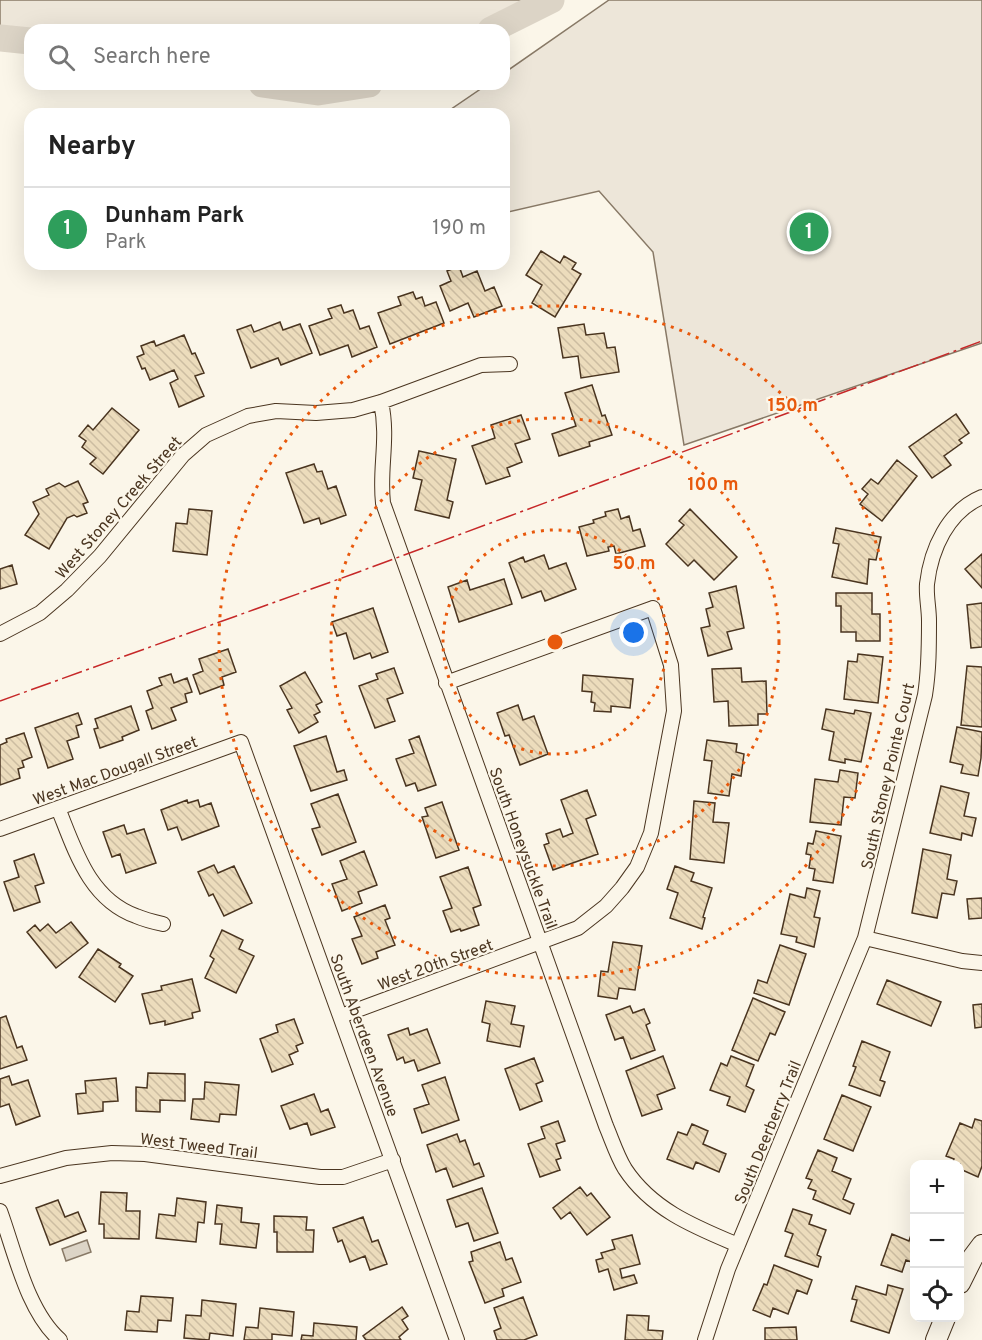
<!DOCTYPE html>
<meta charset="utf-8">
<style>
:root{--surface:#fff;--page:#f6f6f6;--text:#222;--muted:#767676;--line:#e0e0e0;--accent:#2563eb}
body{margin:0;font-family:Overpass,sans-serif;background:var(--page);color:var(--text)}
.controls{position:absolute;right:18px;bottom:18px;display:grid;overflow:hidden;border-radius:12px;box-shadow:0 6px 24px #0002}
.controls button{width:54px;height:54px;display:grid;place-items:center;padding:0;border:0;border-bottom:2px solid var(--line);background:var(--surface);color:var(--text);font:30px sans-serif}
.you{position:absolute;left:634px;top:633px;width:21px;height:21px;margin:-15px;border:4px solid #fff;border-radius:50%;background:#1a73e8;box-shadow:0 0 0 9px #1a73e833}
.badge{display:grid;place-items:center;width:39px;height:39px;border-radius:50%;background:var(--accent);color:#fff;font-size:20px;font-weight:700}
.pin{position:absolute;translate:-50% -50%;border:3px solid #fff;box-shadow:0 2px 6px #0006}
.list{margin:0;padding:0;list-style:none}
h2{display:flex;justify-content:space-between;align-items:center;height:78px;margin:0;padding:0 24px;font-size:26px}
h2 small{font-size:20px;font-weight:400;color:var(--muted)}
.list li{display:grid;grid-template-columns:39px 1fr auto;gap:18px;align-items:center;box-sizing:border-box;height:84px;padding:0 24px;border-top:2px solid var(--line)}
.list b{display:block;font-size:22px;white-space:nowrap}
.list p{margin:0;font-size:20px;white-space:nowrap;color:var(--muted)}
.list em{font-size:20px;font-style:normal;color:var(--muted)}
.icon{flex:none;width:33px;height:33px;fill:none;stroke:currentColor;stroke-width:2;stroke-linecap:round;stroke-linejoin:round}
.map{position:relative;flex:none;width:982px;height:1340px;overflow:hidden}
.search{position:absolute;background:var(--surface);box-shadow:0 6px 24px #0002;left:24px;top:24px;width:486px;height:66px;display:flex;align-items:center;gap:15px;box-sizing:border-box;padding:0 21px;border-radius:18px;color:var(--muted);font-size:22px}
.panel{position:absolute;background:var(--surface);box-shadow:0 6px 24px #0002;left:24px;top:108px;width:486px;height:162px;border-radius:18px}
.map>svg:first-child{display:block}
.park{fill:#ede6d9;stroke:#887966;stroke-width:1.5}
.water{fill:#dcd4c6;stroke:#887966;stroke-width:1.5}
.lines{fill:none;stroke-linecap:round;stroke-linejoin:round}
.river{stroke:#dcd4c6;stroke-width:27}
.building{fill:url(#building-back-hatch);stroke:#4a3520;stroke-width:1.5}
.street-casing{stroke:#4a3520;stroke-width:16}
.secondary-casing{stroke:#4a3520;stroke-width:22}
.street{stroke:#fbf6e9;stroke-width:14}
.secondary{stroke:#fbf6e9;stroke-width:20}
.power{stroke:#c62828;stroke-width:1.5;stroke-dasharray:21 4.5 3 4.5;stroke-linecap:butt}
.ring{fill:none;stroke:#e8590c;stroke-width:3;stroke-dasharray:3 6}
.labels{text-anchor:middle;stroke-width:4.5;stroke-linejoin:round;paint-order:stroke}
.street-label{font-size:16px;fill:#4a3520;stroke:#fbf6e9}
.centre{fill:#e8590c;stroke:#fbf6e9;stroke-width:3}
.ring-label{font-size:18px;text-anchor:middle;font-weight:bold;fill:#e8590c;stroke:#fbf6e9;stroke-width:4.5;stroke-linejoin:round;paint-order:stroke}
</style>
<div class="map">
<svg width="982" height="1340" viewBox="0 0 982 1340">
<defs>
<pattern id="building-back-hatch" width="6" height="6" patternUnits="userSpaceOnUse" patternTransform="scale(1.5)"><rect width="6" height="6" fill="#ecdcbc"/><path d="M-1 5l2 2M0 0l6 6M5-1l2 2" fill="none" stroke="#ccbda1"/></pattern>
</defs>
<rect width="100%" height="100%" fill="#fbf6e9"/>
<path class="park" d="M0 0H551L491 30H30V41L0 38Z
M609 0H982V343L684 445 653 252 599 191 504 213V114H444L488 84H504V73Z
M262 84H369L318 92Z"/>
<path class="water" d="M87 1240 91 1252 66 1261 62 1249Z"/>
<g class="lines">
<path class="river" d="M491 30 551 0
M0 38 30 41
M262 84 318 92 369 84"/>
</g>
<path class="building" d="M541 251 560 263 564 256 576 263 572 269 581 274 555 317 532 303 542 285 526 275Z
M459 266 463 277 477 271 485 291 494 287 502 306 474 317 468 303 450 311 440 286 451 281 447 271Z
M413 292 416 299 422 297 425 306 436 302 444 323 390 344 378 313 401 305 398 297Z
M341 305 344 313 353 310 360 329 369 326 377 347 352 357 348 345 320 355 309 326 332 318 328 309Z
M280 322 283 330 300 324 312 353 281 365 278 358 251 368 237 330 251 325 254 332Z
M584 324 586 335 604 333 607 348 615 347 619 372 581 378 578 356 563 358 558 328Z
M184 335 192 354 195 353 204 373 195 376 204 396 179 407 170 383 178 379 174 370 150 380 145 368 142 369 137 357 144 354 141 346 154 341 156 346Z
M592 385 602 416 605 415 612 435 589 442 590 446 559 456 552 434 576 426 565 393Z
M112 408 139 430 103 474 90 464 96 458 82 447 86 441 79 436 88 425 93 430Z
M956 414 969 433 959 440 962 443 944 456 951 465 932 478 909 447Z
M521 415 530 439 515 444 522 462 507 468 510 476 486 484 472 446 495 438 491 425Z
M419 451 456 459 447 500 453 502 449 518 415 510 422 480 413 478Z
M897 460 917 476 882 521 860 504 868 494 862 489 871 479 878 484Z
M314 464 317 472 322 471 328 489 336 486 346 515 321 524 319 518 304 523 286 473Z
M78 481 88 502 83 504 87 513 77 517 74 515 67 518 49 549 25 535 39 514 33 502 49 495 46 489 59 483 65 487Z
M189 509 212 511 207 555 173 551 176 523 187 524Z
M618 509 621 519 629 516 633 531 640 529 645 546 616 554 614 546 608 547 609 551 587 556 579 527 594 523 593 520 606 516 605 512Z
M690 509 737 557 714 580 694 560 688 566 666 544 684 525 679 521Z
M836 528 881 537 876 560 869 559 867 584 832 577 839 544 833 543Z
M982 554V588L965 569Z
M544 555 549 569 566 563 576 589 545 601 541 591 522 598 509 563 523 557 525 562Z
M12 565 17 584 0 589V569Z
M504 579 512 604 459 622 448 587 467 580 470 590Z
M736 586 744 628 727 632 732 649 708 656 701 628 710 626 706 609 713 607 709 593Z
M836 593H872V614H880V641H856V632H841V606H836Z
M982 603V647L971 648 967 605Z
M373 608 388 652 372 658 370 653 354 659 346 633 337 636 332 622Z
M228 649 236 672 222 677 224 685 200 694 193 675 203 671 199 659Z
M858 654 883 657 878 703 844 699 848 661 857 662Z
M967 666 982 667V727L961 725Z
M394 668 403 693 387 699 395 721 375 728 359 686 378 679 376 674Z
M741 668 742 682 766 681 767 714H758V725L729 726 728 701 714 702 712 669Z
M305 672 322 702 316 705 320 712 314 715 318 722 299 733 287 710 292 708 280 686Z
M171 674 174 683 187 678 192 692 185 694 187 702 171 708 176 720 152 729 146 711 153 708 147 691 162 685 159 678Z
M583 675 633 679 630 708 611 706V712L594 711 595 703 591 702 592 692 582 691Z
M518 705 523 720 534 716 548 754 520 765 509 735 505 736 497 713Z
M131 706 139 730 122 737 123 740 100 748 94 729 98 728 95 719Z
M826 709 854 714 855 710 871 713 861 762 845 759V763L829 760 834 732 822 729Z
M78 713 82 724 76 726 79 737 67 741 73 759 48 768 35 728Z
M957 727 982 732 981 758 978 776 961 773 963 765 950 762Z
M24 733 32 757 22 761 24 767 18 769 20 778 0 785V745L7 742 6 739Z
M326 736 337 772 344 770 347 780 311 791 294 746Z
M419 736 436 785 418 791 415 783 406 786 396 759 414 753 409 740Z
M707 740 737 744 736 752 744 754 741 776 732 774 729 796 708 793 712 761 704 760Z
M840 770 858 773 855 798 844 797 841 825 810 822 815 779 838 782Z
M941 786 969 793 964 816 976 818 972 836 962 833 961 840 930 833Z
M587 790 596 815 586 819 598 854 553 870 544 845 549 843 546 834 560 829 563 837 573 833 561 800Z
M338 794 356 842 322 855 312 829 320 827 311 804Z
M187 800 188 803 198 800 200 807 211 803 219 826 182 840 177 827 168 830 161 810Z
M694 801 715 803 713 822 729 823 724 863 690 859Z
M442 802 459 850 436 858 422 817 428 816 425 808Z
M124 825 127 834 144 829 156 863 126 873 120 854 112 857 103 832Z
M816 831 841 836 833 883 813 880 815 869 809 868 811 855 806 854 808 843 813 844Z
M923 849 951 855 947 879 957 881 954 895 942 893 937 918 912 913Z
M364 851 377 885 358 892 362 903 342 911 332 884 347 879 340 861Z
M34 854 44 883 35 886 40 902 14 911 4 882 19 877 14 861Z
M214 865 218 873 234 866 252 903 224 916 213 894 209 896 198 872Z
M675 866 694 873 691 881 712 888 703 917 705 918 702 929 670 918 678 893 667 889Z
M468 867 481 905 473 908 479 925 461 931 460 929 451 932 443 911 452 908 440 877Z
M807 888 820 891 814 917 820 918 814 947 796 942 797 937 781 934 790 894 805 898Z
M982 898V918L969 919 967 899Z
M385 905 390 918 385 920 395 945 376 952 378 958 362 964 352 939 362 936 354 917Z
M71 922 88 943 56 968 27 932 35 925 40 931 48 924 56 933Z
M222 930 243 940 239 949 254 956 236 993 205 978 214 959 210 956Z
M613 942 642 946 635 990 619 988 617 999 598 996 601 971 608 972Z
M780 945 806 954 789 1005 754 993 758 980 767 983Z
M98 949 121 964 119 967 133 976 115 1002 79 977Z
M192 979 200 1011 192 1013 193 1018 165 1025V1021L150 1024 142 994 162 990 161 986Z
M887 980 941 1002 931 1026 877 1004Z
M753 998 785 1012 775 1035 770 1033 758 1061 732 1050Z
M486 1001 515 1006 511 1024 524 1026 520 1047 487 1041 490 1024 482 1022Z
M982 1004V1027L975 1028 973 1005Z
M630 1006 633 1013 644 1009 650 1023 646 1025 655 1050 631 1059 623 1037 615 1040 606 1015Z
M6 1016 17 1048 22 1046 27 1060 0 1069V1018Z
M294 1019 303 1043 296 1046 298 1051 289 1055 293 1064 272 1072 260 1039 278 1032 276 1025Z
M408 1028 410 1035 427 1029 440 1063 418 1071 414 1060 405 1063 403 1057 397 1060 388 1035Z
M862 1041 890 1052 880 1080 885 1082 880 1096 849 1085 856 1067 853 1066Z
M663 1056 675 1088 657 1095 662 1109 642 1116 626 1071Z
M731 1056 754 1065 746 1086 754 1090 745 1112 727 1105 730 1097 710 1090 721 1063 727 1066Z
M534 1058 543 1081 536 1084 542 1101 520 1110 505 1069Z
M148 1073 185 1074V1101L160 1100V1112L136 1111V1087L147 1088Z
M9 1076 12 1085 28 1080 40 1116 16 1125 9 1104 0 1107V1079Z
M445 1077 459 1120 422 1133 414 1109 429 1104 422 1085Z
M116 1078 118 1101 103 1102V1111L78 1114 76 1094 86 1093 85 1081Z
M205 1082 239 1085 236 1115 220 1114 219 1122 191 1119 193 1099H204Z
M314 1094 321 1112 328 1109 335 1127 311 1135 307 1123 290 1129 281 1106Z
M842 1095 871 1107 853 1151 824 1139Z
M975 1119 982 1121V1166L978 1177 960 1169V1164H952L954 1159 946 1156 960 1123 972 1128Z
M558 1121 565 1141 556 1144 561 1158 556 1160 560 1170 540 1177 528 1144 545 1138 541 1127Z
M692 1124 708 1131 703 1144 726 1154 719 1172 696 1162 693 1169 667 1159 678 1132 687 1135Z
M457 1134 460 1142 465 1140 474 1165 479 1163 484 1176 453 1187 446 1168 436 1172 427 1145Z
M818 1150 837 1158 832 1171 851 1179 843 1199 854 1204 850 1214 813 1199 816 1191 808 1188 812 1180 806 1178Z
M580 1187 587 1196 591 1193 610 1217 587 1235 570 1212 561 1219 553 1208Z
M482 1188 498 1233 474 1241 468 1223 456 1227 447 1200Z
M101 1192 127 1193 126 1211H140L139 1239 104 1238V1224H99Z
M177 1198 206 1202 204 1223 198 1222 196 1242 156 1238 159 1214 175 1216Z
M58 1200 65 1217 78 1212 86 1231 50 1245 36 1208Z
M217 1205 242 1208 241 1222 259 1224 256 1248 220 1244 222 1224H215Z
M793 1209 812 1215 809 1224 826 1230 817 1255 821 1257 818 1267 785 1256 793 1234 785 1231Z
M274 1216 307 1217 306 1230H314L313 1252H277V1232H274Z
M363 1217 372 1242 378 1240 387 1264 370 1270 365 1256 350 1262 342 1240 338 1242 333 1228Z
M912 1232H914V1263L906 1260 902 1272 881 1265 892 1234 909 1241Z
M632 1235 640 1264 620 1269 622 1278 634 1275 637 1283 614 1290 608 1269 599 1272 596 1260 603 1258 601 1253 615 1249 612 1240Z
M500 1242 506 1260 512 1258 521 1282 502 1289 504 1296 485 1303 469 1262 473 1261 471 1252Z
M774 1265 812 1280 807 1294 797 1290 788 1314 773 1308 770 1317 753 1310 764 1284 767 1285Z
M888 1285 903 1289 889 1333 851 1321 857 1300 852 1299 856 1286 886 1295Z
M141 1296 173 1298 171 1321 158 1320 157 1332 125 1330 127 1311 139 1312Z
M523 1297 537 1335 524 1340H497L494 1331 501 1328 494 1308Z
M202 1300 236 1304 233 1336 210 1333 209 1340 184 1338 186 1315 201 1316Z
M402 1307 408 1316 402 1320 408 1329 399 1337 401 1340H366L363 1336Z
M260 1308 294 1312 292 1336 272 1334V1340H244L246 1327 258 1328Z
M627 1315 649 1316 648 1330 663 1331 662 1340H625Z
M314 1323 357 1327 356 1340H301L302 1335 313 1336Z
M796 1327 797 1340H765V1328Z"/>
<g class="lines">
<g class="street-casing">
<path id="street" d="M381 402C389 439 379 468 383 503L606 1126C612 1140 617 1156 625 1169 652 1210 695 1227 738 1245
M0 634 40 613 67 590 100 556 183 455 206 435 248 416 276 411 316 413 353 410 381 402 481 365 510 364
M58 808C75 850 89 899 136 916 145 920 154 922 163 924
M0 829 241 742 457 1340
M865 938 962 961 982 963
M341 1016 578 928 606 906 622 888 637 867 651 833 674 711 671 665 653 608 446 683
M0 1176 66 1158 112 1153 145 1154 320 1177H343L393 1160
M0 1211C15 1252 27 1311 60 1340
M705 1340 728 1269 865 938 925 695C929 670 929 646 929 621 929 608 926 596 927 584 931 549 948 511 982 497"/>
</g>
<g class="secondary-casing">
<path id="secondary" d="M960 1283 973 1257 982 1245
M936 1340 945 1318"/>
</g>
<use href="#street" class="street"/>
<use href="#secondary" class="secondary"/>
<path class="power" d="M0 701 353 574 982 341"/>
</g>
<g class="ring">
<circle cx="555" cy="642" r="112"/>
<circle cx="555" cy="642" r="224"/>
<circle cx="555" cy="642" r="336"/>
</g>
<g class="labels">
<g class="street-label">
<text transform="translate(118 507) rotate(-49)" y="6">West Stoney Creek Street</text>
<text transform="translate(115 770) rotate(-20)" y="6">West Mac Dougall Street</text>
<text transform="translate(887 776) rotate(-77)" y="6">South Stoney Pointe Court</text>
<text transform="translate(524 848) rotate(70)" y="6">South Honeysuckle Trail</text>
<text transform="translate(435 964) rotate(-20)" y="6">West 20th Street</text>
<text transform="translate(365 1035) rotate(70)" y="6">South Aberdeen Avenue</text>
<text transform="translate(767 1132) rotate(-68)" y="6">South Deerberry Trail</text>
<text transform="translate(199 1145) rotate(7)" y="6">West Tweed Trail</text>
</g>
</g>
<circle cx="555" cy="642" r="9" class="centre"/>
<g class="ring-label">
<text x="793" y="411">150 m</text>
<text x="713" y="490">100 m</text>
<text x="634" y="569">50 m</text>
</g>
</svg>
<div class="controls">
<button>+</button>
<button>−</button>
<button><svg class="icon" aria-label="locate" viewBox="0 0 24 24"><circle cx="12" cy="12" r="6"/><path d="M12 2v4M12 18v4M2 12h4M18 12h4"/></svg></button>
</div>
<div class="you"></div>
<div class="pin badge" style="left:809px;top:232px;background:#2e9e5b">1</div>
<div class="search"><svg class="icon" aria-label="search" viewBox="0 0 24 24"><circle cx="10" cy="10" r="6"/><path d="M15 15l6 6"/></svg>Search here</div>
<section class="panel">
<h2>Nearby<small></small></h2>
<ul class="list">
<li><span class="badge" style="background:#2e9e5b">1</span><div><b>Dunham Park</b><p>Park</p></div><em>190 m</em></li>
</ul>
</section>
</div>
